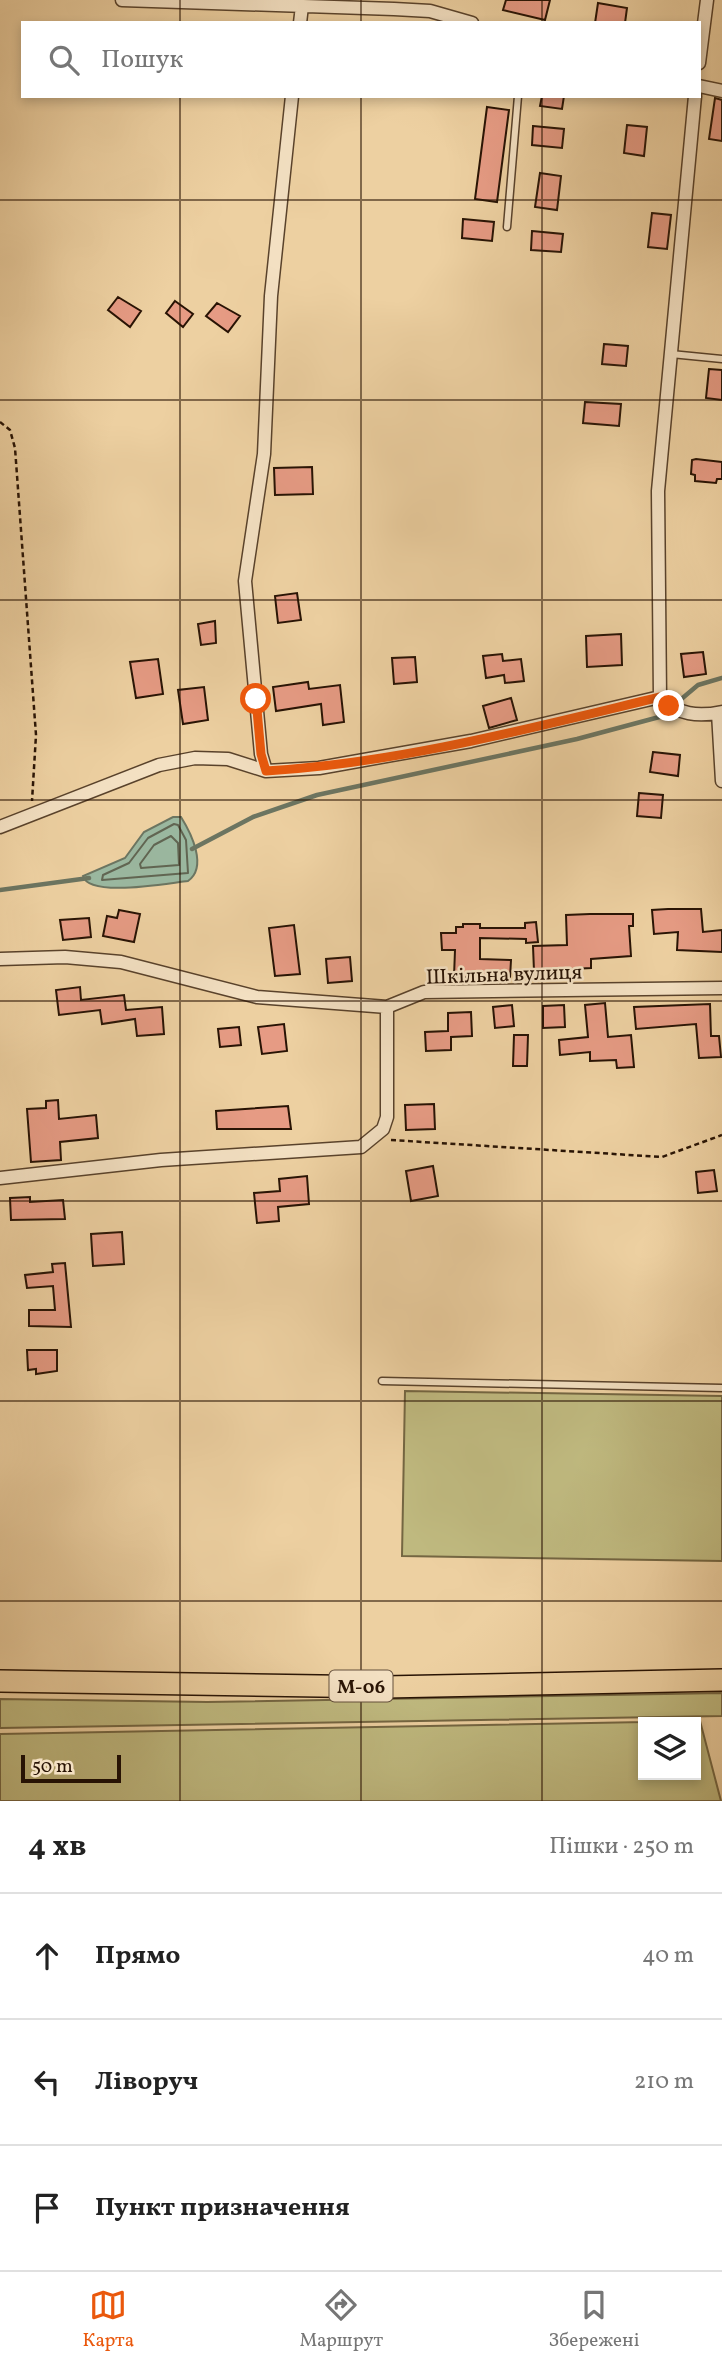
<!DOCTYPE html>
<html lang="uk">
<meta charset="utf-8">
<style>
:root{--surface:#fff;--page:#f2f2f2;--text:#222;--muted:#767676;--line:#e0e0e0;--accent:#ea580c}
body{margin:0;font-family:Vollkorn,serif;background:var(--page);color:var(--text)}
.controls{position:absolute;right:21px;bottom:21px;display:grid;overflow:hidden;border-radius:0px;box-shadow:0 4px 10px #0003}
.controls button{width:63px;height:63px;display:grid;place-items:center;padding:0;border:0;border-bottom:2px solid var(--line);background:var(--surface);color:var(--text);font:35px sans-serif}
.scale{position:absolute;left:21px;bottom:18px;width:100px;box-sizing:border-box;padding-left:7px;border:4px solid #281304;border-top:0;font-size:19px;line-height:24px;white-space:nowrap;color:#281304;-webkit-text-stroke:5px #f3e0c2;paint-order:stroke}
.stop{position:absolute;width:21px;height:21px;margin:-16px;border:5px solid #ea580c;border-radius:50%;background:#fff}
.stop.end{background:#ea580c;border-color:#fff;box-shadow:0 2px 7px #0008}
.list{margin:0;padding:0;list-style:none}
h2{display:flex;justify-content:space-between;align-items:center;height:91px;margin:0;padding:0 28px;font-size:30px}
h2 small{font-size:23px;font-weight:400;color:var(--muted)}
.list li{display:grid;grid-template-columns:46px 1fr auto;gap:21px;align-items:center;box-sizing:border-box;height:126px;padding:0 28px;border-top:2px solid var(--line)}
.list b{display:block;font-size:26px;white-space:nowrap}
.list em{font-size:23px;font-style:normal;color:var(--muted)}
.icon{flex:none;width:38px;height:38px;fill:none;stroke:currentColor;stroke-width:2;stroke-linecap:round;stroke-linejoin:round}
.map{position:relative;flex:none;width:722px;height:1801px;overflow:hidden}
.search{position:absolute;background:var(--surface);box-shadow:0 4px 10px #0003;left:21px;right:21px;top:21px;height:77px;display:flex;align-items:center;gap:18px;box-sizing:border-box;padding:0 24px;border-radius:0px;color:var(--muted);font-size:26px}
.sheet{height:469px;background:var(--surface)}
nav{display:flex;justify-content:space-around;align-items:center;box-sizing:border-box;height:98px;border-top:2px solid var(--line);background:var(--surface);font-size:19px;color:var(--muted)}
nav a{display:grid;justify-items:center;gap:4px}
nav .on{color:var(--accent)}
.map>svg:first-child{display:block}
.green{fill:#bfb97f;stroke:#746642;stroke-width:2;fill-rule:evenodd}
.water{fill:#9ab79f;stroke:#6c7561;stroke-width:2}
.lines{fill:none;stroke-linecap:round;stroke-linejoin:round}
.shore{stroke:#616552;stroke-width:2}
.stream{stroke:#6c7561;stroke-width:4.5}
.building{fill:#e69b84;stroke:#281304;stroke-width:2}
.lane-casing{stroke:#59422b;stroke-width:9}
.street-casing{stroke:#59422b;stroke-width:15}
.highway-casing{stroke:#281304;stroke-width:24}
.path{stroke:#281304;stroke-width:2.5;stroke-dasharray:5 3.5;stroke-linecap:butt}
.lane{stroke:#f3e0c2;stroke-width:6}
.street{stroke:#f3e0c2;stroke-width:12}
.highway{stroke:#edd0a1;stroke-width:21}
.route{stroke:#ea580c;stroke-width:9}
.grid{fill:none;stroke:#281304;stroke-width:2;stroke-opacity:0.55}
.labels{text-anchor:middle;stroke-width:5;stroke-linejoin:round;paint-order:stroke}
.shield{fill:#f3e0c2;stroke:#65503d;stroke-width:2}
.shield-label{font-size:19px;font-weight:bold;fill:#281304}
.street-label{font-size:21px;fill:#281304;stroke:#f3e0c2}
</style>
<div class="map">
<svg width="722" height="1801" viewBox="0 0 722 1801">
<rect width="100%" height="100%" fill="#edd0a1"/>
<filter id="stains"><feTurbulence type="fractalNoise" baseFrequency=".00286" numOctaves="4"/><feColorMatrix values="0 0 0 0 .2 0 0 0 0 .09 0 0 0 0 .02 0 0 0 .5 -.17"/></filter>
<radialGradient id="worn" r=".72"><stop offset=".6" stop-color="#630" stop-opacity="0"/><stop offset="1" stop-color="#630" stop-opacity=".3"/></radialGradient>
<path class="green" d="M405 1391 722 1396V1561L402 1556Z
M722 1693V1716L0 1728V1699L207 1702Z
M700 1721 721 1801H0V1734ZM696 1722V1775H643V1722Z"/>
<path class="water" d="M173 817H181C191 833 208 867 188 881 168 883 89 898 83 876L125 858 144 832Z"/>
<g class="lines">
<path class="shore" d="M174 824 178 825 186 840 188 873 102 880 103 875 129 863 148 838Z
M171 836 178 843 179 865 141 868 140 864 154 845Z"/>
<path class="stream" d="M679 701 698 685 722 678
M192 849 253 817 317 795 577 739 663 716
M0 890 89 878"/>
</g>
<path class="building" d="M506 0H550L545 20 503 10Z
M598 3 627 8 625 23H595Z
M542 96H564L562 109 540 106Z
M715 98 722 100V141L709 139Z
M487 107 509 110 497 202 475 199Z
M627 125 647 127 644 156 624 153Z
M533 126 564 129 562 148 532 145Z
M540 173 561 176 557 210 535 207Z
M652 213 671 215 667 249 648 247Z
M463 219 494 222 492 241 462 238Z
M532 231 563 234 561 252 531 250Z
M118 297 141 311 130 327 108 310Z
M175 301 193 314 183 327 166 313Z
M217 303 240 316 228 332 206 316Z
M604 344 628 346 626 366 602 364Z
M709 369 722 370V400L706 398Z
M585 402 621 404 619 426 583 423Z
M696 459 722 462V479H717L716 483 695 481V475L691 474 692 460Z
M312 467 313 494 275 495 274 468Z
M297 593 301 620 278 623 275 596Z
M215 621 216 643 201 645 198 624Z
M621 634 622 665 587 667 586 636Z
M703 652 706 674 684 677 681 654Z
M502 654 503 661 521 659 524 681 505 683 504 675 486 678 483 656Z
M415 657 417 682 394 684 392 658Z
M158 659 163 694 136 698 130 662Z
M308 682 309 689 340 685 344 722 323 725 321 704 276 711 273 687Z
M204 687 208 720 183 724 178 690Z
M511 698 517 720 489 728 483 706Z
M653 752 680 755 678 776 650 772Z
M639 793 663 795 661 818 637 816Z
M668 909H701L703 932 722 930V952L677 950 678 932 654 934 652 910Z
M119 910 140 914 134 942 103 936 107 916 117 918Z
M590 914H633V926H629L631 956 591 959V968L534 971 533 946 567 945 566 915Z
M89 918 91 937 63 940 60 920Z
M536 922 538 942 526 943V939L480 938V959L511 960 510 978 454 977 455 950H442L441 933H456V927H463V924H480V928H525V923Z
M294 925 300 974 275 976 269 928Z
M350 957 352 981 328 983 326 959Z
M80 987 81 1000 124 995 126 1010 162 1007 164 1034 137 1036 135 1019 102 1024 100 1010 59 1015 56 990Z
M605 1003 608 1037 631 1035 634 1067 617 1068 616 1060 590 1061V1052L560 1055 559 1040 588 1037 585 1005Z
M710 1004 711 1036H719L721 1057 699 1058 696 1024 636 1029 634 1007Z
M512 1005 514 1026 495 1028 493 1007Z
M564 1005 565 1027 543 1028V1006Z
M471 1012 472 1036 451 1037V1050L426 1051 425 1032 448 1031V1013Z
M284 1024 287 1051 262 1054 258 1027Z
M239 1027 241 1045 220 1047 218 1029Z
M514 1035H528L527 1066H513Z
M58 1100 59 1119 96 1115 98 1138 60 1142 61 1160 31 1162 27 1109 46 1108V1101Z
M434 1104 435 1129 406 1130 405 1105Z
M288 1106 291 1129H217L216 1111Z
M433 1166 438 1196 411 1201 406 1171Z
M714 1170 717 1191 698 1193 696 1172Z
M307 1176 309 1204 278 1207 279 1221 257 1223 254 1193 280 1191 279 1179Z
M30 1197V1202L63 1200 65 1219 11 1220 10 1198Z
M122 1232 124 1264 93 1266 91 1234Z
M65 1263 71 1327 29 1326V1310H55L53 1286 27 1288 25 1275 53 1272 52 1264Z
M27 1350H57V1371L36 1374V1369L28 1370Z"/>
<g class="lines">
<g class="lane-casing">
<path id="lane" d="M507 227 518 96
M671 354 722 359
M382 1381 722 1388"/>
</g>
<g class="street-casing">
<path id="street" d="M122 0 394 9 430 11 472 23
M300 23 302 6
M699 63 707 0
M699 86 722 91
M660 697 658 491 695 96
M718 713 722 781
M266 771 261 754 245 581 264 454 271 296 292 96
M0 827 159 765 195 758 228 759 266 771 319 768 471 741 660 697C678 715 698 717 722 712
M0 959 65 957 121 962 257 997 387 1007 424 992 722 988
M0 1178 161 1160 361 1147 383 1129 387 1117V1007"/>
</g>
<g class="highway-casing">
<path id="highway" d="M0 1681 385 1687 722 1680"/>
</g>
<path class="path" d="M0 422 10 430 15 448 36 735 32 801
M391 1140 662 1157 722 1135"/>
<use href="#lane" class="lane"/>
<use href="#street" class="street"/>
<use href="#highway" class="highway"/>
</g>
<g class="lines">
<path class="route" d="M256 699 261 754 266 771C399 763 531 728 660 697L669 706"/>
</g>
<path class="grid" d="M180 0V23M361 0V23M542 0V23M180 96V1801M361 96V1801M542 96V1801M0 200H722M0 400H722M0 600H722M0 800H722M0 1001H722M0 1201H722M0 1401H722M0 1601H722"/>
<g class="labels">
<rect class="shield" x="329.5" y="1670.5" width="63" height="31" rx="5"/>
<g class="shield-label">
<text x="361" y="1693">М-06</text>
</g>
<g class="street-label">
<text transform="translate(504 974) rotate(-2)" y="7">Шкільна вулиця</text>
</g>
</g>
<rect width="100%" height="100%" filter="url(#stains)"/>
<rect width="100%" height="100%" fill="url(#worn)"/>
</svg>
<div class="controls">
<button><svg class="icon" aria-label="layers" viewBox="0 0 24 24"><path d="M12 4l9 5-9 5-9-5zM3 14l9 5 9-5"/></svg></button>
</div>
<div class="scale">50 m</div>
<div class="stop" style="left:256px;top:699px"></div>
<div class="stop end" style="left:669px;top:706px"></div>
<div class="search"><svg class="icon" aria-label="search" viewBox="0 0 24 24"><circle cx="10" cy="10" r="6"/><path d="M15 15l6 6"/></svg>Пошук</div>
</div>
<section class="sheet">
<h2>4 хв<small>Пішки · 250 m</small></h2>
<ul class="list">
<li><svg class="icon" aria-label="ahead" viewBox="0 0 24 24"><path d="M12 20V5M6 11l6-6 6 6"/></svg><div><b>Прямо</b></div><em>40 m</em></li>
<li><svg class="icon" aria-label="left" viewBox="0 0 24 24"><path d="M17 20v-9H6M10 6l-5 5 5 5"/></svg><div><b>Ліворуч</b></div><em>210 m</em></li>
<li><svg class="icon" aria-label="arrive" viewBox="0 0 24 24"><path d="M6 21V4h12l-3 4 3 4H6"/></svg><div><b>Пункт призначення</b></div></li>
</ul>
</section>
<nav>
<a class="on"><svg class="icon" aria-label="map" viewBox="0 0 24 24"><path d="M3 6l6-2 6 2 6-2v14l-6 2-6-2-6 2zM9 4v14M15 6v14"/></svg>Карта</a>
<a><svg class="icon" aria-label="directions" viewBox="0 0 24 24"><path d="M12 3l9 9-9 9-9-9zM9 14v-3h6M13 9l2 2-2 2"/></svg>Маршрут</a>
<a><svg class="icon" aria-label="saved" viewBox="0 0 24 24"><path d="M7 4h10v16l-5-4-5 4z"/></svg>Збережені</a>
</nav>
